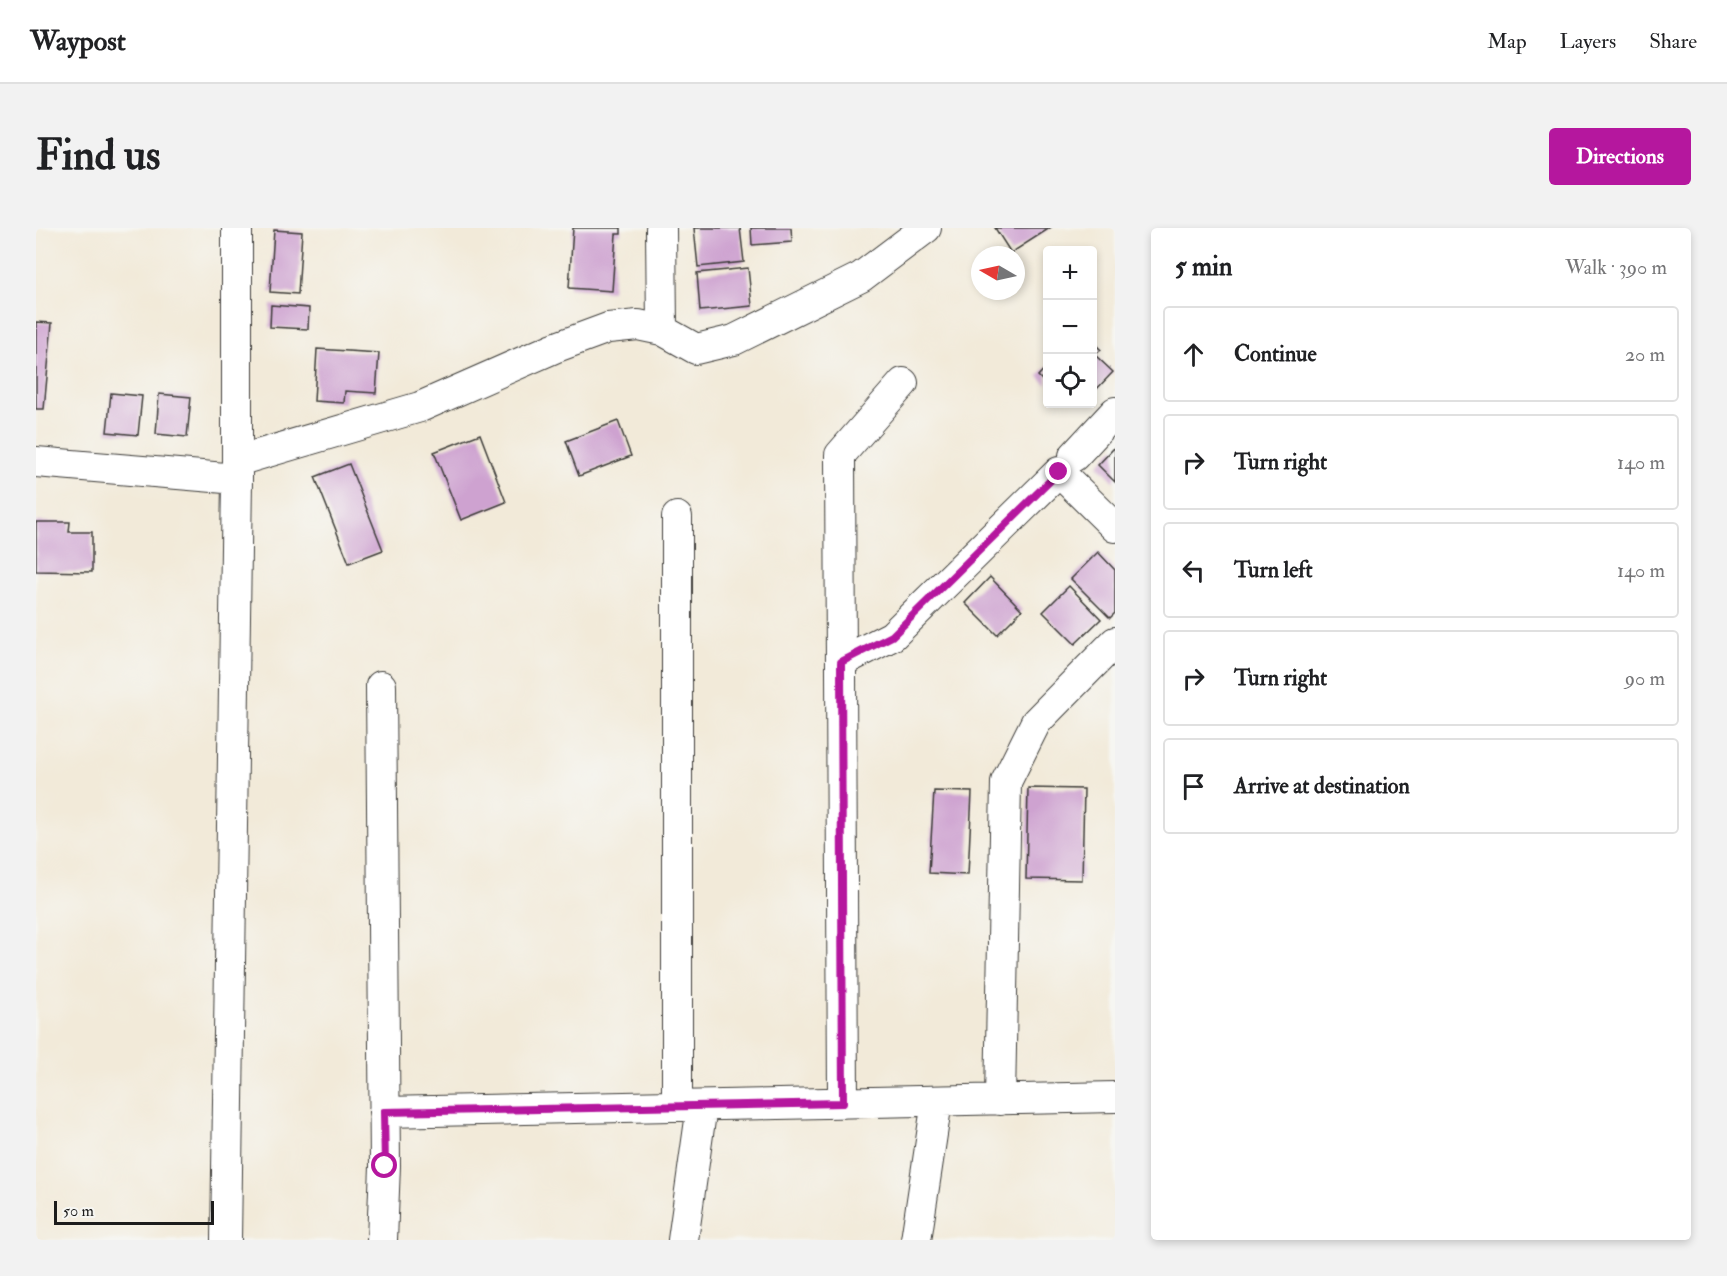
<!DOCTYPE html>
<meta charset="utf-8">
<style>
:root{--surface:#fff;--page:#f2f2f2;--text:#202124;--muted:#757577;--line:#e0e0e0;--accent:#b5179e}
body{margin:0;font-family:"IM FELL Double Pica",serif;background:var(--page);color:var(--text)}
.controls{position:absolute;right:18px;top:18px;display:grid;overflow:hidden;border-radius:6px;box-shadow:0 3px 9px #0003}
.controls button{width:54px;height:54px;display:grid;place-items:center;padding:0;border:0;border-bottom:2px solid var(--line);background:var(--surface);color:var(--text);font:30px sans-serif}
.compass{position:absolute;left:935px;top:18px;width:54px;height:54px;border-radius:50%;background:var(--surface);box-shadow:0 3px 9px #0003;rotate:279deg}
.scale{position:absolute;left:18px;bottom:15px;width:160px;box-sizing:border-box;padding-left:6px;border:3px solid #1c1c1c;border-top:0;font-size:16px;line-height:21px;white-space:nowrap;color:#1c1c1c;-webkit-text-stroke:4px #f6f6f2;paint-order:stroke}
.stop{position:absolute;width:18px;height:18px;margin:-14px;border:4px solid #b5179e;border-radius:50%;background:#fff}
.stop.end{background:#b5179e;border-color:#fff;box-shadow:0 2px 6px #0008}
.list{margin:0;padding:0;list-style:none}
h2{display:flex;justify-content:space-between;align-items:center;height:78px;margin:0;padding:0 24px;font-size:26px}
h2 small{font-size:20px;font-weight:400;color:var(--muted)}
.list li{display:grid;grid-template-columns:39px 1fr auto;gap:18px;align-items:center;box-sizing:border-box;height:96px;margin:0 12px 12px;padding:0 12px;border:2px solid var(--line);border-radius:6px}
.list b{display:block;font-size:22px;white-space:nowrap}
.list em{font-size:20px;font-style:normal;color:var(--muted)}
.icon{flex:none;width:33px;height:33px;fill:none;stroke:currentColor;stroke-width:2;stroke-linecap:round;stroke-linejoin:round}
.map{position:relative;flex:none;width:1079px;height:1012px;overflow:hidden;border-radius:6px}
header{display:flex;align-items:center;gap:36px;box-sizing:border-box;height:84px;padding:0 30px;background:var(--surface);border-bottom:2px solid var(--line)}
header strong{font-size:28px}
nav{display:flex;gap:33px;margin-inline-start:auto;font-size:21px}
.intro{display:flex;align-items:center;justify-content:space-between;box-sizing:border-box;height:144px;padding:0 36px}
h1{margin:0;font-size:42px}
.button{padding:15px 27px;border-radius:6px;background:var(--accent);color:#fff;font-size:21px;font-weight:700}
main{display:flex;gap:36px;padding:0 36px}
aside{flex:1;background:var(--surface);border-radius:6px;box-shadow:0 3px 9px #0003}
.map>svg:first-child{display:block}
.building{fill:#cea2d0}
.lines{fill:none;stroke-linecap:round;stroke-linejoin:round}
.minor-casing{stroke:#3c3b38;stroke-width:32}
.minor{stroke:#fff;stroke-width:30}
.route{stroke:#b5179e;stroke-width:8}
</style>
<header>
<strong>Waypost</strong>
<nav><a>Map</a><a>Layers</a><a>Share</a></nav>
</header>
<div class="intro"><h1>Find us</h1><a class="button">Directions</a></div>
<main>
<div class="map">
<svg width="1079" height="1012" viewBox="0 0 1079 1012">
<rect width="100%" height="100%" fill="#f6f6f2"/>
<filter id="ink" filterUnits="userSpaceOnUse"><feTurbulence type="fractalNoise" baseFrequency=".0167" numOctaves="2"/><feDisplacementMap in="SourceGraphic" scale="12" xChannelSelector="R" yChannelSelector="G"/><feConvolveMatrix kernelMatrix="1 2 1 2 8 2 1 2 1" color-interpolation-filters="sRGB"/></filter>
<filter id="wash" filterUnits="userSpaceOnUse"><feTurbulence type="fractalNoise" baseFrequency=".008" numOctaves="4" result="noise"/><feDisplacementMap in="SourceGraphic" scale="24" xChannelSelector="R" yChannelSelector="G"/><feGaussianBlur stdDeviation="1.35" result="paint"/><feColorMatrix in="noise" values="0 0 0 0 0 0 0 0 0 0 0 0 0 0 0 0 0 1.4 0 .05"/><feComposite in="paint" operator="in"/></filter>
<g filter="url(#wash)">
<rect width="100%" height="100%" fill="#f2ead9"/>
<g id="blocks">
<path class="building" d="M537 0H585V6H580L576 63 533 60Z
M658 0H704L708 34 662 39Z
M715 0H755L756 14 716 17Z
M959 0H1014L975 25Z
M238 2 266 4 262 66 234 64Z
M712 40 716 78 664 83 661 45Z
M235 77 273 80 272 101 234 99Z
M0 94 16 95 8 181H0Z
M1056 113 1065 122 1059 127 1077 144 1056 166Z
M281 121 343 125 340 165 309 163 308 175 278 173Z
M1011 138V157L1002 148Z
M75 165 106 168 102 207 71 204Z
M123 166 155 169 151 209 120 206Z
M582 193 595 228 543 248 530 213Z
M444 206 470 274 425 292 398 224Z
M1079 219V254L1062 237Z
M313 236 347 322 313 335 279 249Z
M0 294H34L33 304H56V344L0 343Z
M1062 324 1079 342V385L1074 390 1035 351Z
M954 349 986 382 961 407 929 375Z
M1033 358 1065 391 1039 416 1007 384Z
M992 560 1048 561 1046 652 990 651Z
M898 563 936 564 932 647 893 645Z"/>
</g>
</g>
<g filter="url(#ink)">
<use href="#blocks" fill-opacity="0" stroke="#3c3b38" stroke-width="1.5"/>
<g class="lines">
<g class="minor-casing">
<path id="minor" d="M625 0 626 102
M1038 228 1079 184
M201 233 384 179 518 120 572 100 602 97 626 102 660 121 698 112 825 49 890 0
M0 234 201 251
M641 289V878
M805 434 856 408 1023 244 1079 299
M345 458 349 938 346 1012
M964 872 970 554 1000 494 1079 414
M807 875 804 227 867 155
M348 884 1079 869
M190 1012 201 251V0
M647 1012 666 878
M880 1012 901 873"/>
</g>
<use href="#minor" class="minor"/>
</g>
</g>
<g class="lines" filter="url(#ink)">
<path class="route" d="M349 938 348 884 807 875 805 434 856 408 1023 244"/>
</g>
</svg>
<div class="controls">
<button>+</button>
<button>−</button>
<button><svg class="icon" aria-label="locate" viewBox="0 0 24 24"><circle cx="12" cy="12" r="6"/><path d="M12 2v4M12 18v4M2 12h4M18 12h4"/></svg></button>
</div>
<svg class="compass" viewBox="-18 -18 36 36"><path d="M0-13l5 13h-10z" fill="#e53935"/><path d="M0 13l5-13h-10z" fill="#757577"/></svg>
<div class="scale">50 m</div>
<div class="stop" style="left:349px;top:938px"></div>
<div class="stop end" style="left:1023px;top:244px"></div>
</div>
<aside>
<h2>5 min<small>Walk · 390 m</small></h2>
<ul class="list">
<li><svg class="icon" aria-label="ahead" viewBox="0 0 24 24"><path d="M12 20V5M6 11l6-6 6 6"/></svg><div><b>Continue</b></div><em>20 m</em></li>
<li><svg class="icon" aria-label="right" viewBox="0 0 24 24"><path d="M7 20v-9h11M14 6l5 5-5 5"/></svg><div><b>Turn right</b></div><em>140 m</em></li>
<li><svg class="icon" aria-label="left" viewBox="0 0 24 24"><path d="M17 20v-9H6M10 6l-5 5 5 5"/></svg><div><b>Turn left</b></div><em>140 m</em></li>
<li><svg class="icon" aria-label="right" viewBox="0 0 24 24"><path d="M7 20v-9h11M14 6l5 5-5 5"/></svg><div><b>Turn right</b></div><em>90 m</em></li>
<li><svg class="icon" aria-label="arrive" viewBox="0 0 24 24"><path d="M6 21V4h12l-3 4 3 4H6"/></svg><div><b>Arrive at destination</b></div></li>
</ul>
</aside>
</main>
